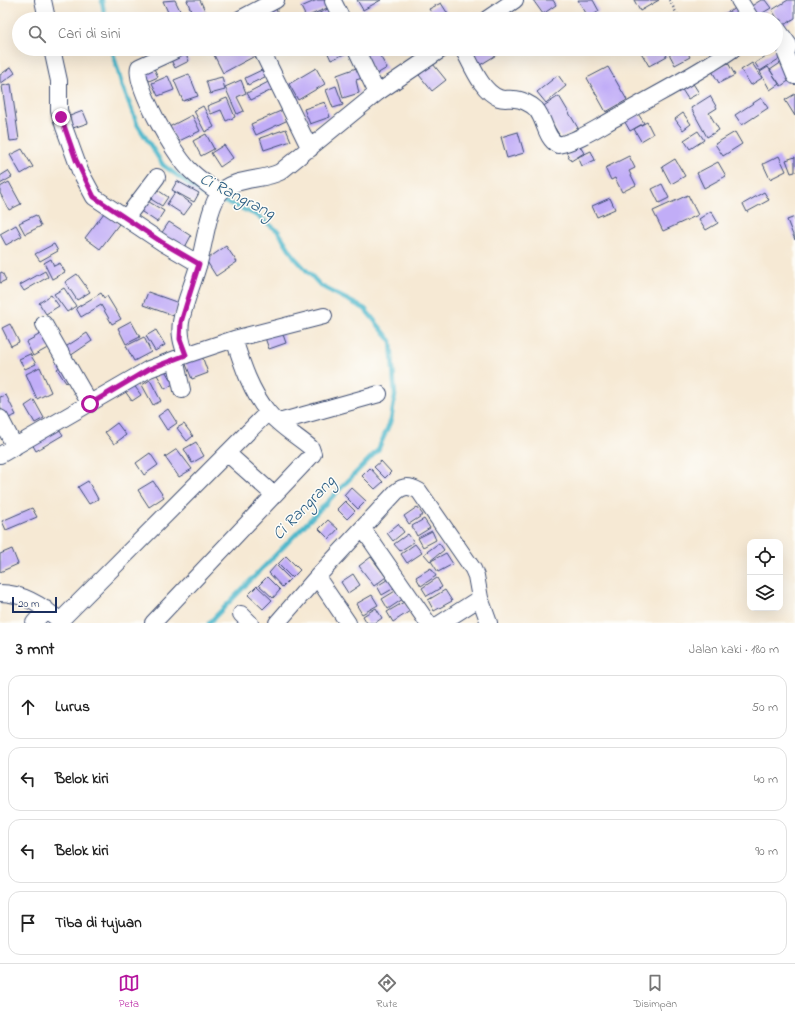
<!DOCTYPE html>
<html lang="id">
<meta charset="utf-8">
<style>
:root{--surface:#fff;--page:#f2f2f2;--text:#222;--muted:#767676;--line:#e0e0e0;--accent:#b5179e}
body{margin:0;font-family:"Indie Flower",sans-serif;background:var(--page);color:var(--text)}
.controls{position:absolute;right:12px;bottom:12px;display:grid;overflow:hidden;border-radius:8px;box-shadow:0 4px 16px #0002}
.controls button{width:36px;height:36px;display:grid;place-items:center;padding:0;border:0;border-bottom:1px solid var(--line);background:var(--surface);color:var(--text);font:20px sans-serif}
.scale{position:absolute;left:12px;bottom:10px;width:45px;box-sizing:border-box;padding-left:4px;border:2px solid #1b2f5e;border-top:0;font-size:11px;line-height:14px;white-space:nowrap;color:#1b2f5e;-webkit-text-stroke:3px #fdfcf7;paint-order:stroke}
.stop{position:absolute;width:12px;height:12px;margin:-9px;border:3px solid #b5179e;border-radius:50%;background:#fff}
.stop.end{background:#b5179e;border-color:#fff;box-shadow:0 1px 4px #0008}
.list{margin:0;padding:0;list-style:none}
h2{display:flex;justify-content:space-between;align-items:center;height:52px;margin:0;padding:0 16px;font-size:17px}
h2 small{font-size:13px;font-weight:400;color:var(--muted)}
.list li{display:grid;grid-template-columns:26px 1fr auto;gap:12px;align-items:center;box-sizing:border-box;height:64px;margin:0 8px 8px;padding:0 8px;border:1px solid var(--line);border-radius:12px}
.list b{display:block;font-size:15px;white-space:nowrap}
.list em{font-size:13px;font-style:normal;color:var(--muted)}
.icon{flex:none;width:22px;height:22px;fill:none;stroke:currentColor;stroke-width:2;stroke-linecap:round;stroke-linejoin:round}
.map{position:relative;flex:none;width:795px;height:623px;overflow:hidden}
.search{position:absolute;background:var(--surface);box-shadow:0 4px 16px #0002;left:12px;right:12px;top:12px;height:44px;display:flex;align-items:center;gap:10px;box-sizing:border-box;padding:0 14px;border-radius:22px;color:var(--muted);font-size:15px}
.sheet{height:340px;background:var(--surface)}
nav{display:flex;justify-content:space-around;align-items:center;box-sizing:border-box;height:56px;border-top:1px solid var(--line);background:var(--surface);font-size:11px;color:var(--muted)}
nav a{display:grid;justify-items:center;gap:2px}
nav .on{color:var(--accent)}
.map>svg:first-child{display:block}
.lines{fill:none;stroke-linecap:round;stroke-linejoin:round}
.stream{stroke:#4eb7cb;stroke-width:4.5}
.building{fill:#c1adf7}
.minor-casing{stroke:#3c4b70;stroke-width:18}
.path{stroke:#3c4b70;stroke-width:2.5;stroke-dasharray:1 3;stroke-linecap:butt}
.minor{stroke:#fff;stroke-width:16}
.route{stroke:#b5179e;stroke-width:5}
.labels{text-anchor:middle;stroke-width:3;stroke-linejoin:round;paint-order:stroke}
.water-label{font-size:17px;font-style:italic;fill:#2d5f84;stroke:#fdfcf7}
</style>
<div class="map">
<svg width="795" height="623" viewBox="0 0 795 623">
<rect width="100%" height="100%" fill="#fdfcf7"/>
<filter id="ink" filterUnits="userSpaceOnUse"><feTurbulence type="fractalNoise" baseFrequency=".025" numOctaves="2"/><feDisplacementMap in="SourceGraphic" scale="8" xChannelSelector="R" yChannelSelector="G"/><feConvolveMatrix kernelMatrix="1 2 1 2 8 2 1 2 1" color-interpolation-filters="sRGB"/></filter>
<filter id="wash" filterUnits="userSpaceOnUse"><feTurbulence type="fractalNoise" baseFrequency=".012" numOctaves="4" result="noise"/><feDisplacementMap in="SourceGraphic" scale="16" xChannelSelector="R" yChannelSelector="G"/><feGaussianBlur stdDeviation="0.9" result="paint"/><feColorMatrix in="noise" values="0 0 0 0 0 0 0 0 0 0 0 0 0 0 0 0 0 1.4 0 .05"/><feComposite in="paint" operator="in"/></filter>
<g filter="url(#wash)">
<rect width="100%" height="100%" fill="#f6e9d4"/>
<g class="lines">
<path class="stream" d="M102 0 105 19
M112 49 121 82 137 124 163 165 206 197 232 204 258 216 278 231 295 258 321 286 365 309 391 341 395 396 391 420 378 450 209 623"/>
</g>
<g id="blocks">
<path class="building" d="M175 0 184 19H171L163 1Z
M187 0H200L209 19H185L184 16 192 14Z
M317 0H330L332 6 306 17 301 7Z
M357 0H381L363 10Z
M533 0H553L556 5 543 14Z
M578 0H593L599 11 589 18Z
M634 0H659L640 11Z
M761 0H765L771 8 756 17 750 7Z
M788 0H795V18L782 26 772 10Z
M441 3 451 19H435L429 9Z
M332 7 336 19H307Z
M276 8 279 19H261L259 14Z
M736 8 741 18 714 19Z
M367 12 370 19H353Z
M211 49H249L253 57 223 73Z
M326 49H350L351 51 331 60Z
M361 49H376L387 68 375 75Z
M472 49H495L498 54 480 65Z
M639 49H663L667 56 649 66Z
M669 49H686L690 57 675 65 667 50Z
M777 49 782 57 760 71 755 63Z
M184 51 189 61 175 68 170 58Z
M151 62 158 77 149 81 142 67Z
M782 62 793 78 781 86 770 70Z
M728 63 735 75 719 83 712 71Z
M752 63 762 78 751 85 741 70Z
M433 64 446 80 432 91 419 75Z
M11 67 15 73 0 84V75Z
M268 67 271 74 248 85 245 78Z
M359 67 362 78 356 80 359 93 343 98 337 75Z
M608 67 627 100 606 112 587 78Z
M768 67 779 84 770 90 760 72Z
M316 68 325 84 298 100 289 84Z
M189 74 198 96 183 101 174 80Z
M558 75 566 86 546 103 537 92Z
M168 76 174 90 158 96 152 83Z
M222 77 225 90 210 94 206 81Z
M274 79 278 87 251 100 247 93Z
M241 80 246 93 237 97 244 111 237 114 225 87Z
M692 82 699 93 688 99 681 88Z
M11 84 19 140 10 141 2 86Z
M336 86 343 105 333 108 326 90Z
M795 94V116L785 100Z
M559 96 578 128 561 138 542 107Z
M710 96 717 108 709 113 719 130 707 137 691 108Z
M227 98 235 117 226 121 221 110 211 114 207 106Z
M761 98 768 108 742 125 735 115Z
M325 102 330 117 310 124 304 109Z
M203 106 214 127 205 132 194 111Z
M635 109 644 123 630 131 622 117Z
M283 110 288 120 256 135 251 124Z
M83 111 88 123 67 130 62 119Z
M683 113 691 124 683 130 675 119Z
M192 115 200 131 177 142 169 127Z
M647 122 653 134 641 141 634 129Z
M286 129 291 141 264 150 260 138Z
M698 131 704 140 690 149 684 140Z
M518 132 524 153 507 158 501 137Z
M735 132 742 144 723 156 715 144Z
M206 134 214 149 201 156 193 141Z
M576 140 584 153 571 161 564 148Z
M224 145 233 158 220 167 211 153Z
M22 149 33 167 21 174 10 155Z
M591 151 595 160 582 166 578 157Z
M629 156 635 168 629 171 636 185 622 192 615 178 611 180 605 168Z
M779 156 786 171 770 179 763 164Z
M795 157V172L791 173 786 160Z
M675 159 685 176 671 184 662 167Z
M718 162 726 176 704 188 697 173Z
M8 171 12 177 0 184V176Z
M177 181 199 193 194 202 172 190Z
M9 182 21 204 9 210 0 193V187Z
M662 184 669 198 659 203 652 189Z
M153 187 168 197 162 206 146 196Z
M175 192 192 204 184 215 167 204Z
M764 192 769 200 747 212 743 204Z
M688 195 698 215 663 231 653 211Z
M610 198 615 209 597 217 592 206Z
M146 200 164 211 157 222 139 210Z
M711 211 718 223 706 230 699 219Z
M104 213 119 224 100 249 85 238Z
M36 215 41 226 25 234 19 223Z
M795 217V240L787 220Z
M169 222 191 236 184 249 161 234Z
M16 225 22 236 6 245 0 234Z
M54 244 58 251 40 261 35 254Z
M226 246 237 262 216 276 206 260Z
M51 259 54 266 60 263 65 272 52 279 44 263Z
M45 271 48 277 24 291 20 285Z
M2 272 6 280 0 283V273Z
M77 274 90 292 77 300 65 282Z
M64 288 76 306 67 312 54 294Z
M148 292 179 303 174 316 143 305Z
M101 293 104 298 107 296 121 319 112 324 101 305 81 317 76 308Z
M51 295 59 306 46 314 39 303Z
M131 321 140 337 126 344 118 328Z
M10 324 19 342 11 346 2 328Z
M281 329 286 343 269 349 264 335Z
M156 330 165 345 155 351 146 336Z
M46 331 53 345 33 356 26 342Z
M87 333 92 341 70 356 64 348Z
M144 337 151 352 134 361 126 346Z
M30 354 36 364 25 369 19 359Z
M202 356 208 373 192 379 185 362Z
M64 364 73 378 66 383 57 369Z
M40 367 51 392 37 399 26 374Z
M164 369 173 384 165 389 156 373Z
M150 380 161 401 153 405 142 385Z
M131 381 141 395 132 401 122 387Z
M6 395 16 415 6 419 0 406V397Z
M34 400 44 418 35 423 25 406Z
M168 409 177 423 167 430 158 416Z
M117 423 126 435 114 444 105 432Z
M184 424 193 436 187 441 177 428Z
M57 426 63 435 36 451 31 442Z
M196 442 204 456 192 463 184 449Z
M177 449 192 469 179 477 165 457Z
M150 453 158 465 144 475 136 463Z
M381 461 391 472 385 478 374 467Z
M370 468 383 482 375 489 362 476Z
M88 481 98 499 89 504 78 487Z
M153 481 164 497 149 507 138 490Z
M351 487 366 501 358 509 344 495Z
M345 501 355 511 347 519 337 509Z
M417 507 423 515 409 524 404 516Z
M32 508 37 517 6 530 2 521Z
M424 519 430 528 417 536 412 526Z
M328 520 338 529 329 539 319 529Z
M398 524 404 532 393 541 387 533Z
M432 531 436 540 423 547 418 538Z
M408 534 414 542 400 551 394 544Z
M439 543 444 550 430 561 424 554Z
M415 544 422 553 407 563 401 554Z
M12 549 18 564 0 572V554Z
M446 553 453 564 438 572 431 561Z
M286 556 300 570 292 578 278 564Z
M371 557 386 577 374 586 359 566Z
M276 565 290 579 282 587 269 573Z
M431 568 436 576 421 586 416 577Z
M353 574 360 585 348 593 341 582Z
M267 577 280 590 273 598 259 585Z
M390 578 396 587 382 595 377 586Z
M437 578 442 587 427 596 422 588Z
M257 586 272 600 263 609 248 595Z
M397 590 403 599 388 609 382 599Z
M445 590 452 601 434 611 428 600Z
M372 595 378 605 362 614 356 604Z
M404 602 410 611 393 622 387 612Z
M376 608 382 618 375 623H367L363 616Z"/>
</g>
</g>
<g filter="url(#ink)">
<use href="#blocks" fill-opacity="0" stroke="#3c4b70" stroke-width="1"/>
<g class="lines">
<g class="minor-casing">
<path id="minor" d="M43 0 47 19
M739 0 751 19
M333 1 342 19
M240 19 276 0
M487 19 515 0
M776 27 789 45 786 54 795 76
M52 49 59 81V110L64 127 80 171 94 197 163 243 199 264
M178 49 139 67C133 84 174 154 188 168 197 178 209 185 219 193
M261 49 310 149
M356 49 377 93
M463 49C472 65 481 91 499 98 504 100 509 98 514 99 521 99 531 104 536 109 545 119 545 138 558 145 579 141 600 126 619 116 657 94 697 74 733 49
M126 218 157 177
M44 324 90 404
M186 355 234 339 324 316
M175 359 182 390
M0 418 15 447
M279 422 379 394
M227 453 274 495
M0 455 149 369 186 355C182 344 179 334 181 322 184 303 193 284 198 266 204 248 208 207 220 193 234 177 262 181 280 172L377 93 442 49
M363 529 428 623
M317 577 348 623
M0 593C24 593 45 607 62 623
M241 614 250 623
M60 621 268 412
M34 623 46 609
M153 623 313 454 311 448C297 436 279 426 268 412 251 392 242 364 234 339
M277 623 317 577 396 492C404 485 410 486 419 491L473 569 476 576 480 598 489 623
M441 623 480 598"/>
</g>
<path class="path" d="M669 0 680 19"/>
<use href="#minor" class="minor"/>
</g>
</g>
<g class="lines" filter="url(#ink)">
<path class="route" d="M61 117 76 160 94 197 163 243 199 264 181 322 180 339 186 355 149 369 90 404"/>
</g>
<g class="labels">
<g class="water-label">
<text transform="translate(238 195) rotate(27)" y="6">Ci Rangrang</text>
<text transform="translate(303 507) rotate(-46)" y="6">Ci Rangrang</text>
</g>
</g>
</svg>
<div class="controls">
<button><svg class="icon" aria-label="locate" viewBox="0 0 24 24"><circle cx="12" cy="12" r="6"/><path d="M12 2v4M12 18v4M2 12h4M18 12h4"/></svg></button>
<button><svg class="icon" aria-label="layers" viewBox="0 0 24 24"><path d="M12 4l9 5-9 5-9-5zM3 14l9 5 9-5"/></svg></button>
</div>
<div class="scale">20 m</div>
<div class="stop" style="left:90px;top:404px"></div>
<div class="stop end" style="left:61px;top:117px"></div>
<div class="search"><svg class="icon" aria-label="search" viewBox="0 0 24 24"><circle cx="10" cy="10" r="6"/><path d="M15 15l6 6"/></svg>Cari di sini</div>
</div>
<section class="sheet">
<h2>3 mnt<small>Jalan kaki · 180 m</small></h2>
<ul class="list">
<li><svg class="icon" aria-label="ahead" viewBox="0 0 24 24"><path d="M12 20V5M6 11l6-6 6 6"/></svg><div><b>Lurus</b></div><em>50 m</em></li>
<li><svg class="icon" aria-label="left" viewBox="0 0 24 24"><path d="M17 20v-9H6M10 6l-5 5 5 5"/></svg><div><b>Belok kiri</b></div><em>40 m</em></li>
<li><svg class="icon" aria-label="left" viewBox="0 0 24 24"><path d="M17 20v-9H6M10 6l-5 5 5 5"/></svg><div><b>Belok kiri</b></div><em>90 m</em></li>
<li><svg class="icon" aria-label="arrive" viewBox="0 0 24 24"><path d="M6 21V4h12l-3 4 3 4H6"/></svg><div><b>Tiba di tujuan</b></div></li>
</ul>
</section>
<nav>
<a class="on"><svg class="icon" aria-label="map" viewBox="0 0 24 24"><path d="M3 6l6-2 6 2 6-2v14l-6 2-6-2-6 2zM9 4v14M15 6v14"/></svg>Peta</a>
<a><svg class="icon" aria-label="directions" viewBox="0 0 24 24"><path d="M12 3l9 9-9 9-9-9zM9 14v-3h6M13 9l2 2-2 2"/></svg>Rute</a>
<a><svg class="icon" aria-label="saved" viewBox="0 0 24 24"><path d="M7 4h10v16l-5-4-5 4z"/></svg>Disimpan</a>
</nav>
